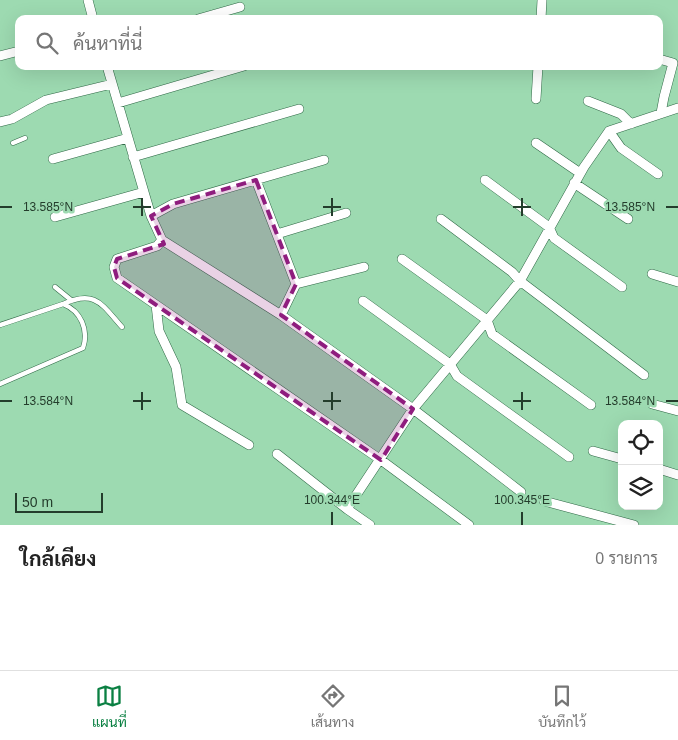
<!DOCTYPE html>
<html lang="th">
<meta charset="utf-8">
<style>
:root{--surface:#fff;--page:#f2f2f2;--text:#222;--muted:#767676;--line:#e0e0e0;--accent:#0b8043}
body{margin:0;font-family:Helvetica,Sarabun,sans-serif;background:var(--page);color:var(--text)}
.controls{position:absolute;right:15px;bottom:15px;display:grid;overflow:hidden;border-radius:10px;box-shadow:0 5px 20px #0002}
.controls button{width:45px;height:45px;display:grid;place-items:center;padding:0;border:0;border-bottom:1px solid var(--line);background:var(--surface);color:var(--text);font:25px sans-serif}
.scale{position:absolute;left:15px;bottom:12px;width:88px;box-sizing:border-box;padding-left:5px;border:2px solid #243d2c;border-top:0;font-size:14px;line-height:18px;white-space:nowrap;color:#243d2c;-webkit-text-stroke:4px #9ddab1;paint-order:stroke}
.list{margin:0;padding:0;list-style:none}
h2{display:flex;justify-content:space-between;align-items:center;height:65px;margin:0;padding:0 20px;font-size:21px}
h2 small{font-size:16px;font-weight:400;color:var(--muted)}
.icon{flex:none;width:28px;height:28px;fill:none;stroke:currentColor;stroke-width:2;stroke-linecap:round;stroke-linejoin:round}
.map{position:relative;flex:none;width:678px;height:525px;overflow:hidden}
.search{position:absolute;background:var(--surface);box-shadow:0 5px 20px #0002;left:15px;right:15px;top:15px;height:55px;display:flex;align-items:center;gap:12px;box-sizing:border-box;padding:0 18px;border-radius:10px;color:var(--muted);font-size:19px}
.sheet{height:145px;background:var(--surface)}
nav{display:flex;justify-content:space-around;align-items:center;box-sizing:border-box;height:70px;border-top:1px solid var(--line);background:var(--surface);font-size:14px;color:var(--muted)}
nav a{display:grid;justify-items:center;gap:2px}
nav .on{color:var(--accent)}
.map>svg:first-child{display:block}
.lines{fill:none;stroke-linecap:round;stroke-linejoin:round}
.service-casing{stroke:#2f6946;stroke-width:5.5}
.minor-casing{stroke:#2f6946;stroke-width:10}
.service{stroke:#fff;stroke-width:4.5}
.minor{stroke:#fff;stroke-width:9}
.marked{fill:#8f1d7e;fill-opacity:0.2;stroke:#8f1d7e;stroke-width:4;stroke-dasharray:10 6;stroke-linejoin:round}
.ticks{fill:none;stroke:#243d2c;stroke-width:2}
.ticks-label{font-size:12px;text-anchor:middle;fill:#243d2c;stroke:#9ddab1;stroke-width:5;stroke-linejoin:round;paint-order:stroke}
</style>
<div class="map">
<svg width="678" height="525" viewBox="0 0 678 525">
<rect width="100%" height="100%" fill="#9ddab1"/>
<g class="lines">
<g class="service-casing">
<path id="service" d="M13 143 25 138
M55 287 71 300
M63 304C96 289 102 305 122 327
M0 325 63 304C81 311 89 330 83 348L0 384"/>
</g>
<g class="minor-casing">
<path id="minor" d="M88 0 93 19
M198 19 240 7
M541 19 542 0
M0 56 19 51
M659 59 673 63 664 97 661 113
M107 66 151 216 162 240 281 315 413 409 521 492
M536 99 538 66
M588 101 621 114 631 124
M118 103 244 66
M0 122 12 119 46 100 112 84
M609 131 621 148 658 174
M536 143 580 173
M133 157 299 109
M53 159 128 138
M256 180 296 284 281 315
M485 180 549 227 554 238 622 287
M574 183 628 219
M151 216 173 204 324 160
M55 217 144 192
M441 219 512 272 520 281 644 375
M277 234 346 213
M162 240 157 246 117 259 114 267 117 278 381 460 469 525
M402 259 487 320 492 334 591 405
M652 274 678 282
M296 284 364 267
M363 301 450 364 457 376 569 457
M156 305 159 331 176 367 182 405 249 445
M652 404 678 411
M593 451 622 459
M277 454 347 509 370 525
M659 469 678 475
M544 501 634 525
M347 509 413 409 520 281 584 167 609 131 678 108"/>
</g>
<use href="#service" class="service"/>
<use href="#minor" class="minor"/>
</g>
<path class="marked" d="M256 180 296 284 281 315 413 409 381 460 117 278 114 267 117 259 164 244 151 216 173 204Z"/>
<path class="ticks" d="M142 198V216M332 198V216M522 198V216M0 207H12M133 207H151M323 207H341M513 207H531M666 207H678M142 392V410M332 392V410M522 392V410M0 401H12M133 401H151M323 401H341M513 401H531M666 401H678M332 512V525M522 512V525"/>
<g class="ticks-label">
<text x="48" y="211">13.585°N</text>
<text x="630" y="211">13.585°N</text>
<text x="48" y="405">13.584°N</text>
<text x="630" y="405">13.584°N</text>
<text x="332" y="504">100.344°E</text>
<text x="522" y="504">100.345°E</text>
</g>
</svg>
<div class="controls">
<button><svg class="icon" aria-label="locate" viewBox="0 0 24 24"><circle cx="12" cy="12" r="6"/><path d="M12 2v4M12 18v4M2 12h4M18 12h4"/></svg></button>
<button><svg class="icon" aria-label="layers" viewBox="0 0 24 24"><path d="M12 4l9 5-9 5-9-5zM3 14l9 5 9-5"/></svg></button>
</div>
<div class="scale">50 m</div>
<div class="search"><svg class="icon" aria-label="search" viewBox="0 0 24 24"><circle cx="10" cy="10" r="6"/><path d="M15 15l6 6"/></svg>ค้นหาที่นี่</div>
</div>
<section class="sheet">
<h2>ใกล้เคียง<small>0 รายการ</small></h2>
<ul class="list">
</ul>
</section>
<nav>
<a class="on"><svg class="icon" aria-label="map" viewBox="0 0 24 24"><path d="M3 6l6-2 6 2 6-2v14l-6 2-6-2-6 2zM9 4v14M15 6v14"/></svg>แผนที่</a>
<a><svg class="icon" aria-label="directions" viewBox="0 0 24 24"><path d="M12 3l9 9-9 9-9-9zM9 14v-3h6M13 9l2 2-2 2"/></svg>เส้นทาง</a>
<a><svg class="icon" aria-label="saved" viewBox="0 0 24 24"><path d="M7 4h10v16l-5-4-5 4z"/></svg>บันทึกไว้</a>
</nav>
